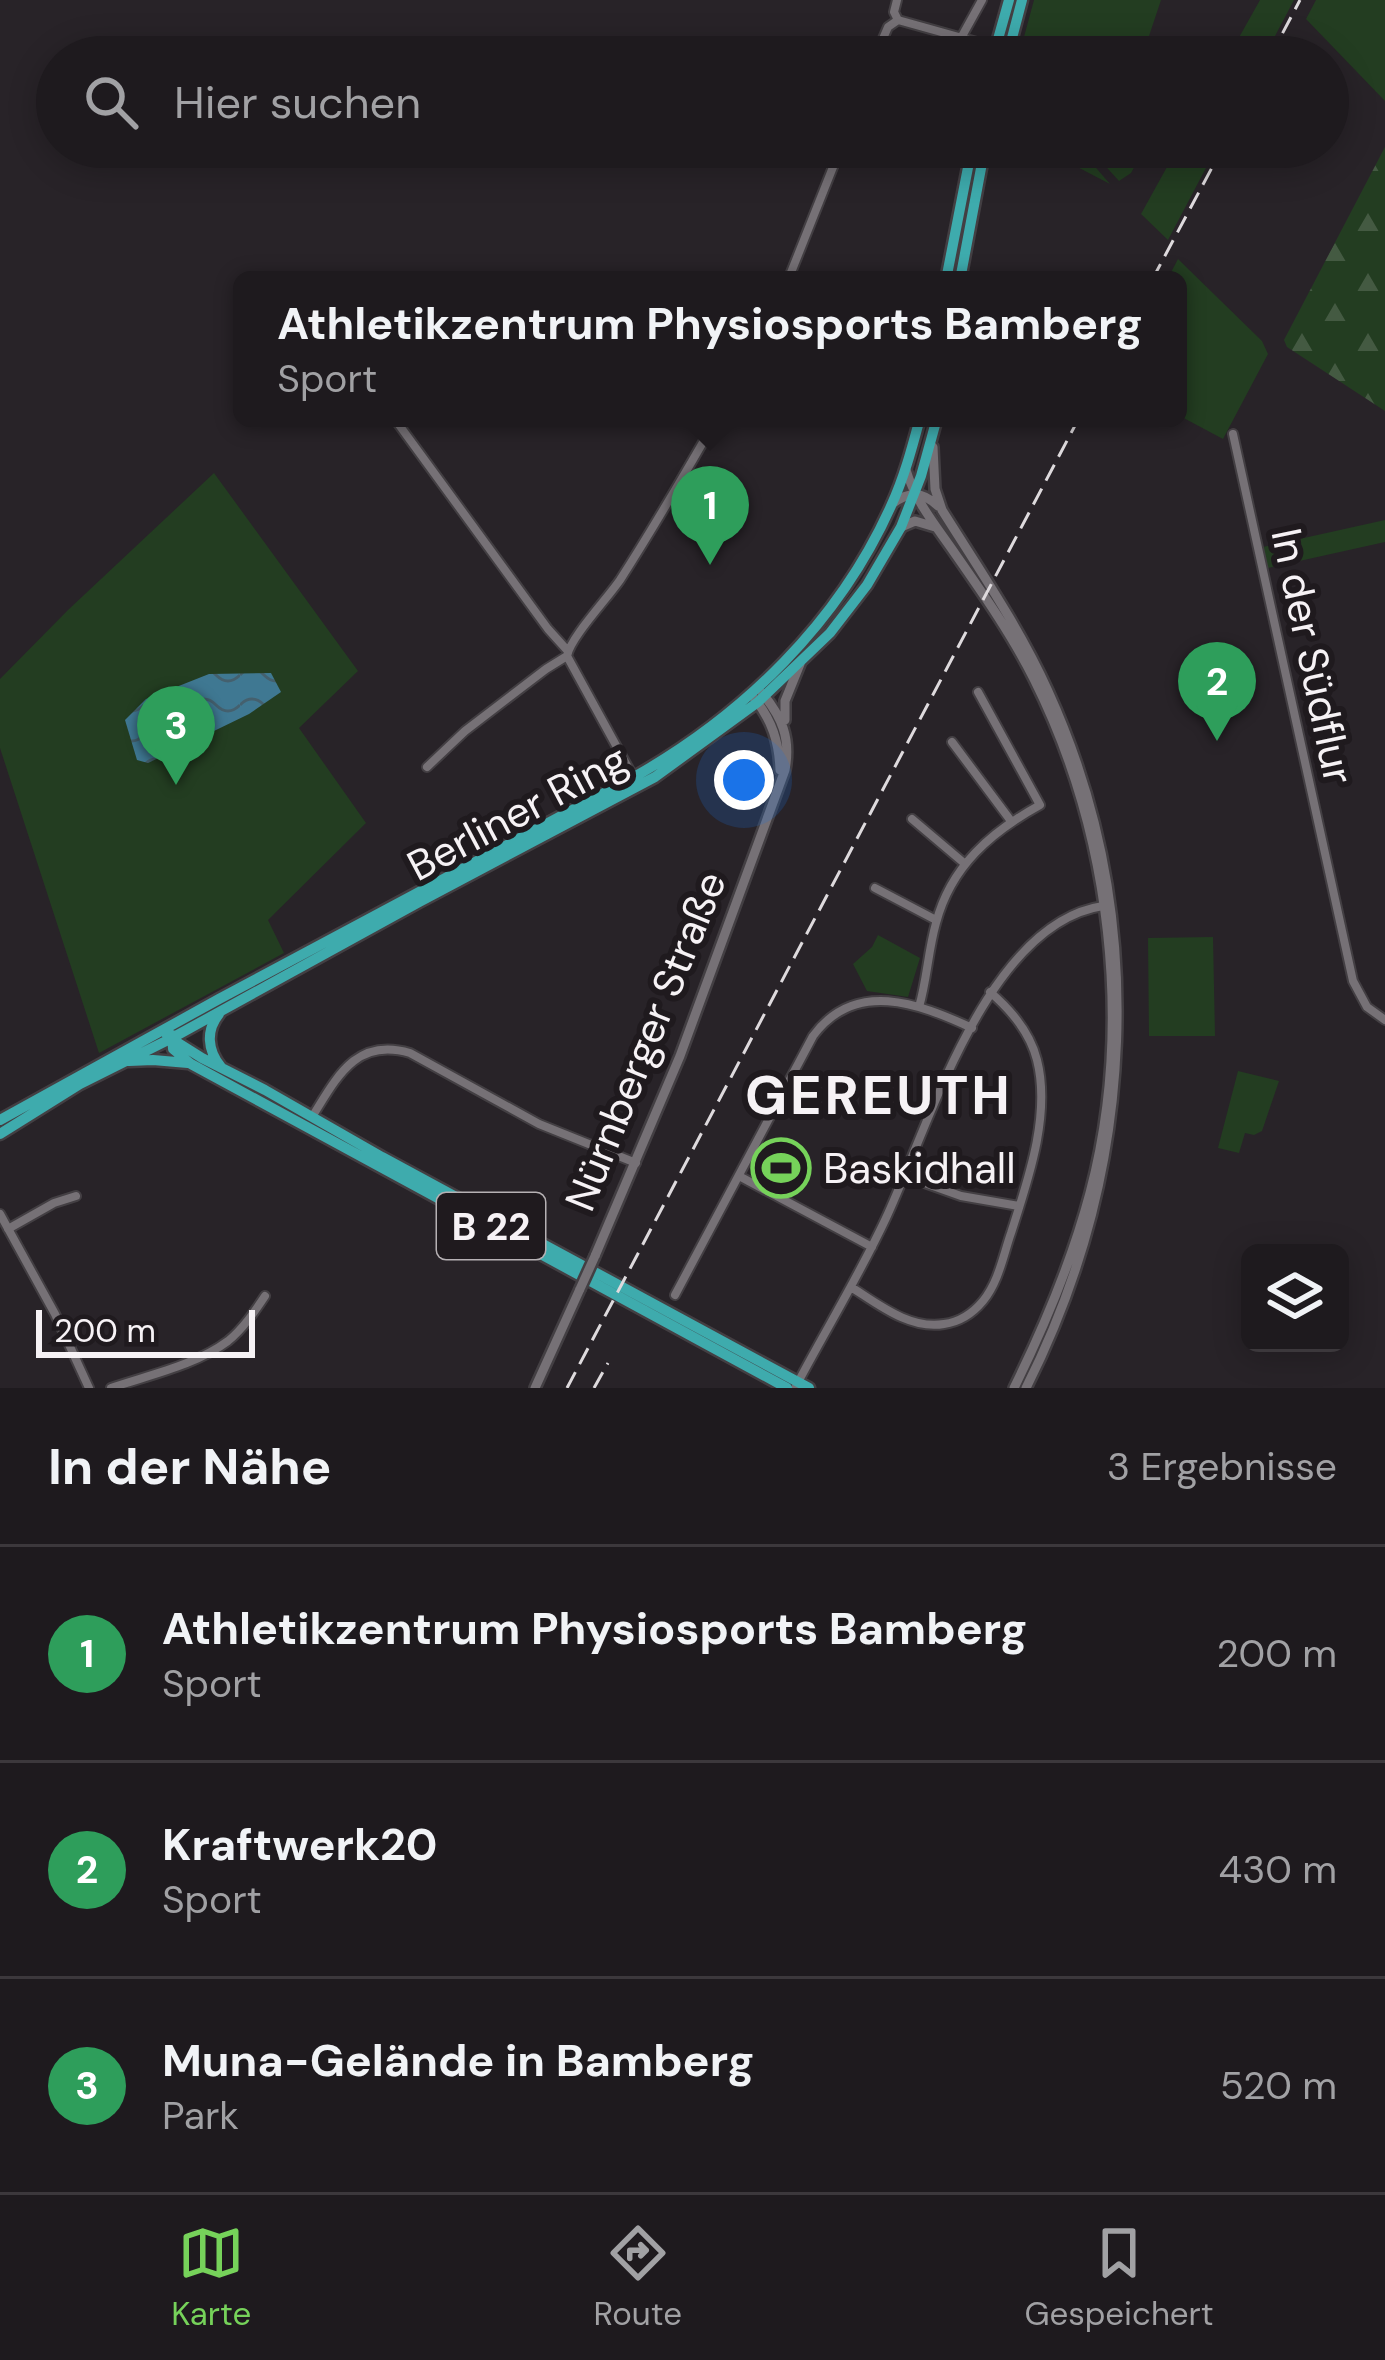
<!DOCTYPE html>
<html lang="de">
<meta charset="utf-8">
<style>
:root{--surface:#1e1a1e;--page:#262327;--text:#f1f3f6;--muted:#a1a1a4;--line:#3c383c;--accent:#76d25a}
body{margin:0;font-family:"DM Sans",sans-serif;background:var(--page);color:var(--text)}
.controls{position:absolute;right:36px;bottom:36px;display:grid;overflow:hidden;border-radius:18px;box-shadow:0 6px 30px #0003}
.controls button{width:108px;height:108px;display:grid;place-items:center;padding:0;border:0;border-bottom:3px solid var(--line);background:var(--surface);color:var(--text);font:60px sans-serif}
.scale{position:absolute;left:36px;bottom:30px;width:219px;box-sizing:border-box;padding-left:12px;border:6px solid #f6f2f5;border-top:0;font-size:33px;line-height:42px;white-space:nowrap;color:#f6f2f5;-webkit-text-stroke:9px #1f1a1e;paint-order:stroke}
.you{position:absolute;left:744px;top:780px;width:42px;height:42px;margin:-30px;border:9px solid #fff;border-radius:50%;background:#1a73e8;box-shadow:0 0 0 18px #1a73e833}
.badge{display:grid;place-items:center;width:78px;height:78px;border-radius:50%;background:var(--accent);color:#fff;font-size:39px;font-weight:700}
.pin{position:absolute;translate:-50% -99px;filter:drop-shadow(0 3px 6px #0008)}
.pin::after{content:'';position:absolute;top:63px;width:42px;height:36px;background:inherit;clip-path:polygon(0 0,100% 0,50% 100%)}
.popup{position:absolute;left:233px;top:271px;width:954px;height:156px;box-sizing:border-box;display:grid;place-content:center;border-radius:18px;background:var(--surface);filter:drop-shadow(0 3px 9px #0005);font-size:39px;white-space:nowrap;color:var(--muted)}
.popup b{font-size:45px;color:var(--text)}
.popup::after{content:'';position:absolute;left:50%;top:100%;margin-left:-24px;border:24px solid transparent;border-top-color:var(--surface)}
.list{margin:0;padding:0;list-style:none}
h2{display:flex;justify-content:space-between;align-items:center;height:156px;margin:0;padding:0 48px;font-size:51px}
h2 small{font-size:39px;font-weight:400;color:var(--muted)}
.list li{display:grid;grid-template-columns:78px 1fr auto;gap:36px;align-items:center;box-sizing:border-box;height:216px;padding:0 48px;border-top:3px solid var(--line)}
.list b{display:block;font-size:45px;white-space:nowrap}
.list p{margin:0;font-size:39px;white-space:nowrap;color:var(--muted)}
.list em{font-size:39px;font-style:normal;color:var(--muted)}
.icon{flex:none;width:66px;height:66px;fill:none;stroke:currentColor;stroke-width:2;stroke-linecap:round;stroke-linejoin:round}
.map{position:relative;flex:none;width:1385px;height:1388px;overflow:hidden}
.search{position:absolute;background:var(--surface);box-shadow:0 6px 30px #0003;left:36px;right:36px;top:36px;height:132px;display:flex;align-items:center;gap:30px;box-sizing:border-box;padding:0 42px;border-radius:66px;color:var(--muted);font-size:45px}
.sheet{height:804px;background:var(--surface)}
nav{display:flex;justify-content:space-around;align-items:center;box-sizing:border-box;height:168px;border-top:3px solid var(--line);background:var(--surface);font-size:33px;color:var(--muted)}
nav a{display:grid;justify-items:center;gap:6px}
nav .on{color:var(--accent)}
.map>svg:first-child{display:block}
.green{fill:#233d21}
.forest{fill:url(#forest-firs)}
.water{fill:url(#water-waves)}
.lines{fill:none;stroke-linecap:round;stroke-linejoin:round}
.minor-casing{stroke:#433f43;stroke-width:12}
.tertiary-casing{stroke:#433f43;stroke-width:14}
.primary-casing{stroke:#433f43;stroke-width:15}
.minor{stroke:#767176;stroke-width:8}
.tertiary{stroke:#767176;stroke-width:9}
.primary{stroke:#3eabad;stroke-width:10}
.rail{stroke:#dedadd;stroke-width:3;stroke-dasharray:18 9;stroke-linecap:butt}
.tertiary-bridge-casing{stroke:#433f43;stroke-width:14;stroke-linecap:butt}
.tertiary-bridge{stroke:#767176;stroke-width:9}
.labels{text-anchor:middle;stroke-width:12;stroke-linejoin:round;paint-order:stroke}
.shield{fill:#1f1a1e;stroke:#b6b1b4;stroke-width:3}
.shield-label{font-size:39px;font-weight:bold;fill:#f6f2f5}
.street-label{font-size:42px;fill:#f6f2f5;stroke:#1f1a1e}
.poi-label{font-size:42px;fill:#f6f2f5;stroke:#1f1a1e;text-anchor:start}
.district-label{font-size:54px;font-weight:bold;letter-spacing:3px;fill:#f6f2f5;stroke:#1f1a1e}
</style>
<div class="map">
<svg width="1385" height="1388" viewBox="0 0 1385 1388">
<defs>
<pattern id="forest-firs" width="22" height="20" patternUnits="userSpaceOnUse" patternTransform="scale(3)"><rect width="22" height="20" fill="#233d21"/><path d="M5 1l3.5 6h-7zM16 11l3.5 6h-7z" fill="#445a42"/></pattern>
<pattern id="water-waves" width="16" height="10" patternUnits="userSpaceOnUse" patternTransform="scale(3)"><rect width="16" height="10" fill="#3f7892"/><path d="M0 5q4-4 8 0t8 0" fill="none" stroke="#44606e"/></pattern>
</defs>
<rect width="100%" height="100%" fill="#282328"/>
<path class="green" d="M1034 0H1161L1142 57H1042L1024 53 1021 48Z
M1260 0H1294L1264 57H1228Z
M1316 0H1385V101L1306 19Z
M1039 147H1078L1110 184Z
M1145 147 1131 173 1119 181 1089 148Z
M1178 147H1217L1168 240 1141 214Z
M1178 259 1262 341 1268 354 1223 439 1178 415V280H1167Z
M214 473 358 671 299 728 366 823 268 920 284 953 99 1053 0 748V679L68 610Z
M1385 520V542L1268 568 1263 547Z
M878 935 920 958 908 997 867 991 853 964 872 947Z
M1213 937 1215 1036H1149L1148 938Z
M1238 1071 1279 1081 1262 1131 1254 1135 1245 1133 1239 1153 1218 1148Z"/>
<path class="forest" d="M1385 147V411L1287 347 1284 340Z"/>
<path class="water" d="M271 673 281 692 249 714 148 763 137 760 125 720 146 699 209 674Z"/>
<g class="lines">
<g class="minor-casing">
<path id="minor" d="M897 0 894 12 898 20
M898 20 1009 51
M961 38 982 0
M875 57 888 27 898 20
M788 280 841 147
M394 418 548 629 567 650
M1233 434 1353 981 1367 1007 1385 1020
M567 656 635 780
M952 742 1011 821
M427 767 465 731 546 669 567 656C570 638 607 599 620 580 654 527 686 472 717 418
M912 819 964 863
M875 888 936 920
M919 1007C927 980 928 951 936 923 951 866 991 832 1040 805L978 692
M312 1117C337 1077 356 1037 410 1053L539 1124 636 1163
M739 1176 872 1247
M905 1176 961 1196 1019 1206
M0 1214 55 1314 89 1388
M8 1229 54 1203 76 1196
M851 1287C878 1304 910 1330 944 1324 959 1322 973 1313 983 1301 999 1281 1003 1256 1011 1233 1028 1180 1051 1115 1037 1060 1030 1032 1011 1010 990 992
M675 1295 813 1036C855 979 918 1003 972 1028
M111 1388C149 1375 196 1365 228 1341 243 1329 255 1311 265 1296
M795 1388C825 1331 859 1276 886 1218 929 1126 987 923 1103 906"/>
</g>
<g class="tertiary-casing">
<path id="tertiary" d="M933 447 935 489 942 510C979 569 1019 627 1048 691 1150 915 1136 1170 1026 1388
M906 470C916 503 937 527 956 555 984 595 1012 635 1034 679 1111 833 1134 1026 1090 1193 1072 1261 1045 1325 1014 1388
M892 504C909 491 922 491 938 506
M901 527 915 521 935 527
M754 698C772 720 779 742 780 770
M785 720V701L800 664
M595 1256 680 1056 785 770C791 738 782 717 762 693
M535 1388 580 1289"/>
</g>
<g class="primary-casing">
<path id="primary" d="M993 57 1009 0
M1007 57 1022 0
M946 280 972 147
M960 280 985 147
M219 1014C206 1030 207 1050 221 1067
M172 1035 173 1049 191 1064 787 1388
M167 1036 202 1058 265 1090 382 1157 809 1388
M129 1061 153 1060 188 1063
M0 1120 219 999 634 777C744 715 839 622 891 506 904 478 912 448 920 418
M0 1134 80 1084 172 1038 419 902 655 777 758 702 830 633 867 585 901 527 921 476 937 418"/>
</g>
<use href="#minor" class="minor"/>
<use href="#tertiary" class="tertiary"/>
<use href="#primary" class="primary"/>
<path class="rail" d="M1270 57 1300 0
M1152 280 1223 147
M567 1388 1079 418
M594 1388 608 1363"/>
<g class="tertiary-bridge-casing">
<path id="tertiary-bridge" d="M580 1289 595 1256"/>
</g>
<use href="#tertiary-bridge" class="tertiary-bridge"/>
</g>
<defs>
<g id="stadium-ring" transform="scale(3)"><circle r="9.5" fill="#1f1a1e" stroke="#76d25a" stroke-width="1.5"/><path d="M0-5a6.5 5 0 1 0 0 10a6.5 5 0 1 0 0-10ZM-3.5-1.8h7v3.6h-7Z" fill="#76d25a"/></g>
</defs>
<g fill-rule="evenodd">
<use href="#stadium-ring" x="781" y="1168"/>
</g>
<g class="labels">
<rect class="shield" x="437" y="1193" width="108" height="66" rx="9"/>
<g class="shield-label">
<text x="491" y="1240">B 22</text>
</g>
<g class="street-label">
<text transform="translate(1313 656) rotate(78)" y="15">In der Südflur</text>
<text transform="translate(517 812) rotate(-28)" y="15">Berliner Ring</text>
<text transform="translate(645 1041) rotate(-68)" y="15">Nürnberger Straße</text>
</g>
<g class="poi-label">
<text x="823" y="1183">Baskidhall</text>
</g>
<g class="district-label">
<text x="879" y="1114">GEREUTH</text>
</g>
</g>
</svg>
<div class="controls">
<button><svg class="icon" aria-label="layers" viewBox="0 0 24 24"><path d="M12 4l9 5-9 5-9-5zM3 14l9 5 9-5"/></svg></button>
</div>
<div class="scale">200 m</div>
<div class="you"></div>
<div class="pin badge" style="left:710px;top:565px;background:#2e9e5b">1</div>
<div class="popup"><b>Athletikzentrum Physiosports Bamberg</b>Sport</div>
<div class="pin badge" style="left:1217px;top:741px;background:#2e9e5b">2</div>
<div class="pin badge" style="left:176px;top:785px;background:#2e9e5b">3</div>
<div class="search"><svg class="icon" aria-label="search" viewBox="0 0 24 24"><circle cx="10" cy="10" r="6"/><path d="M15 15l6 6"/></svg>Hier suchen</div>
</div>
<section class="sheet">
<h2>In der Nähe<small>3 Ergebnisse</small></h2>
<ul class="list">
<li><span class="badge" style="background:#2e9e5b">1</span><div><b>Athletikzentrum Physiosports Bamberg</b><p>Sport</p></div><em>200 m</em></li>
<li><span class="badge" style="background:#2e9e5b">2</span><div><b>Kraftwerk20</b><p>Sport</p></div><em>430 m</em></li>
<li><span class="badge" style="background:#2e9e5b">3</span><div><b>Muna-Gelände in Bamberg</b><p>Park</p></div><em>520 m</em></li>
</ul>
</section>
<nav>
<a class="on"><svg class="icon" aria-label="map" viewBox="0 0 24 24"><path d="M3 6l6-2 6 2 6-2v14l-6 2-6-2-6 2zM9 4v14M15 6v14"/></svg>Karte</a>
<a><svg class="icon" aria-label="directions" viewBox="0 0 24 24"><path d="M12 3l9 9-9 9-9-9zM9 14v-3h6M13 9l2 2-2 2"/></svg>Route</a>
<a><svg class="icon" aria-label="saved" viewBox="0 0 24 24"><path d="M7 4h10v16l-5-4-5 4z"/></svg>Gespeichert</a>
</nav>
